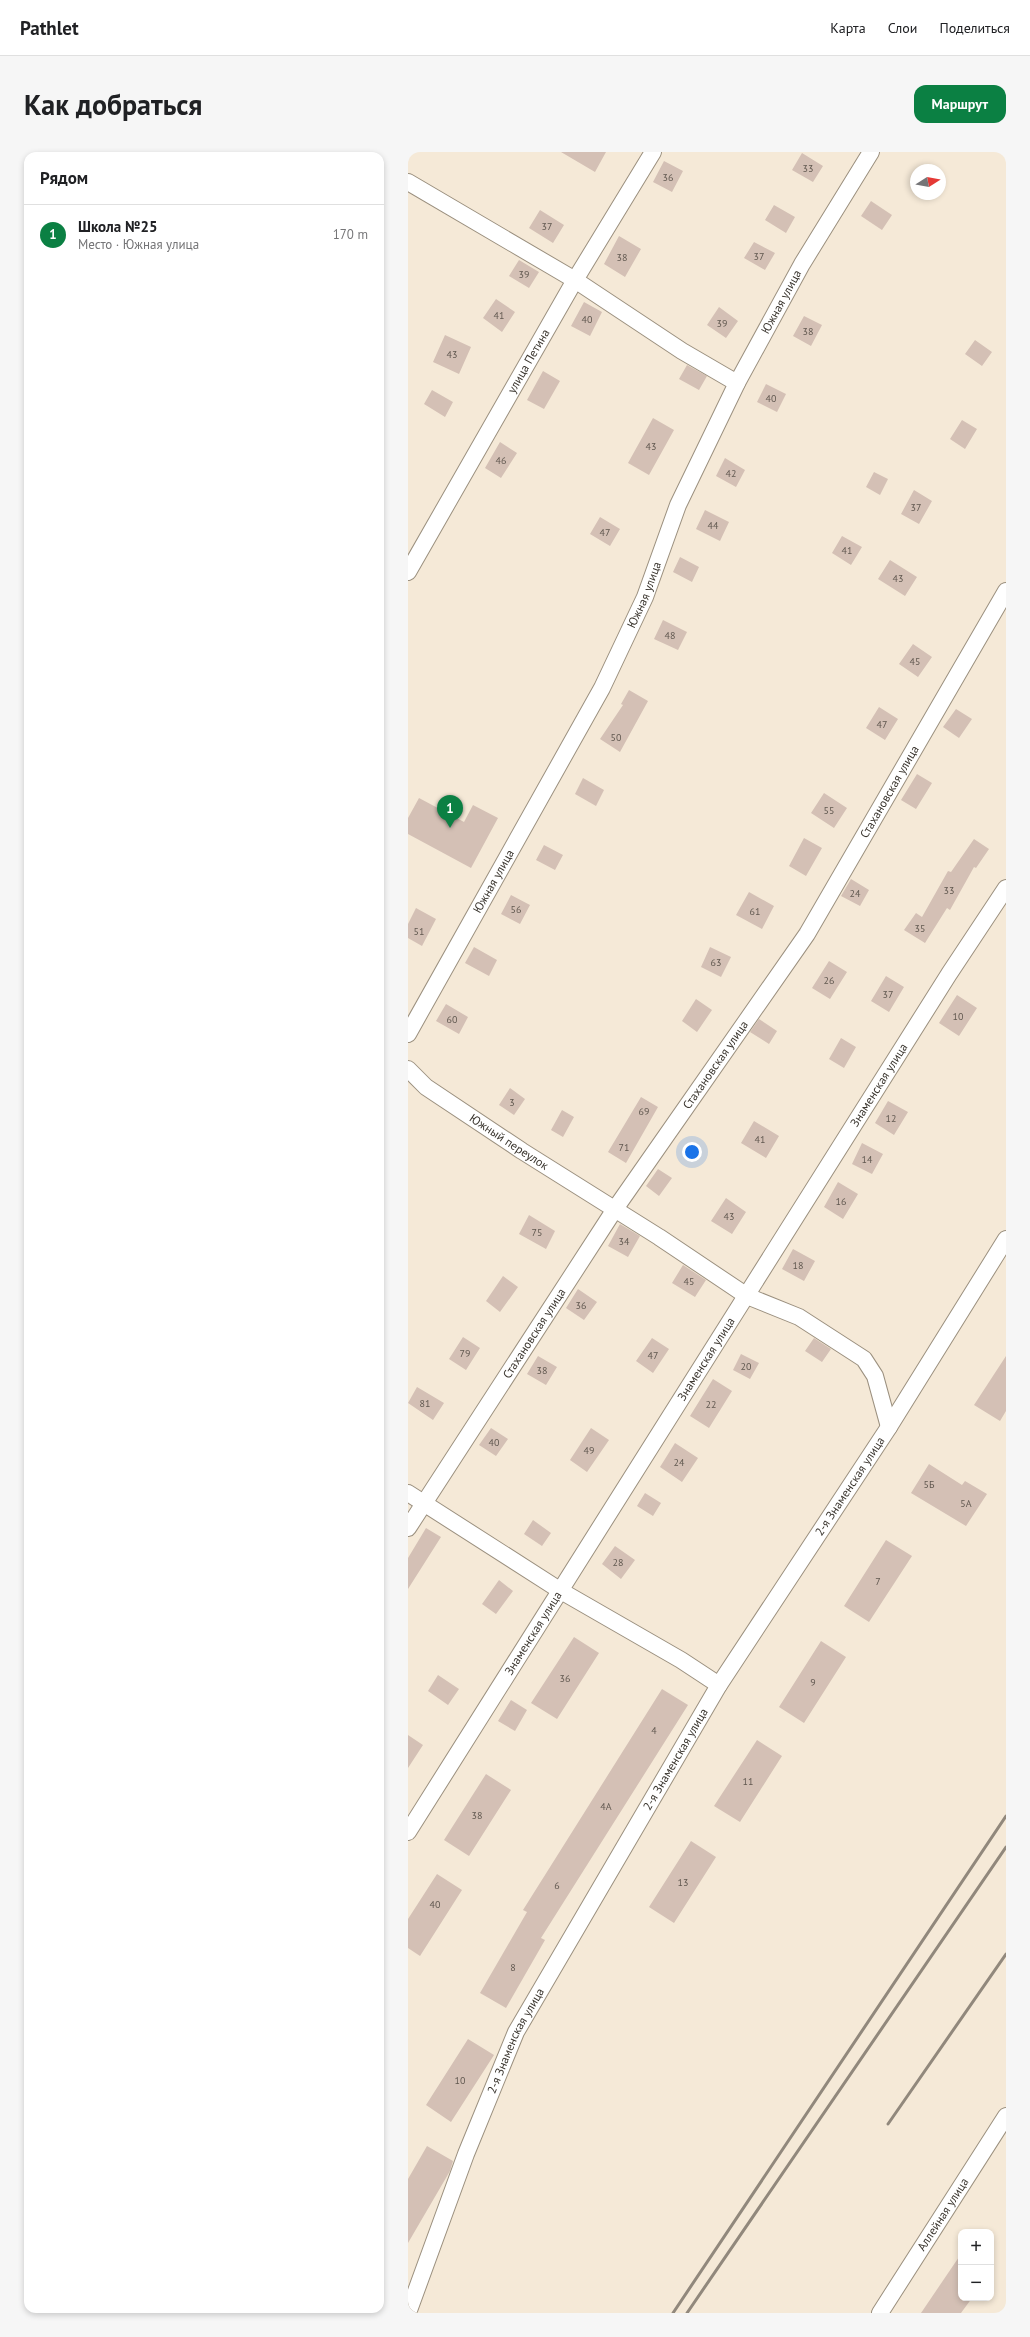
<!DOCTYPE html>
<html lang="ru">
<meta charset="utf-8">
<style>
:root{--surface:#fff;--page:#f6f6f6;--text:#202124;--muted:#757577;--line:#e0e0e0;--accent:#0b8043}
body{margin:0;font-family:"PT Sans",sans-serif;background:var(--page);color:var(--text)}
.controls{position:absolute;right:12px;bottom:12px;display:grid;overflow:hidden;border-radius:8px;box-shadow:0 2px 6px #0003}
.controls button{width:36px;height:36px;display:grid;place-items:center;padding:0;border:0;border-bottom:1px solid var(--line);background:var(--surface);color:var(--text);font:20px sans-serif}
.compass{position:absolute;left:502px;top:12px;width:36px;height:36px;border-radius:50%;background:var(--surface);box-shadow:0 2px 6px #0003;rotate:79deg}
.you{position:absolute;left:284px;top:1000px;width:14px;height:14px;margin:-10px;border:3px solid #fff;border-radius:50%;background:#1a73e8;box-shadow:0 0 0 6px #1a73e833}
.badge{display:grid;place-items:center;width:26px;height:26px;border-radius:50%;background:var(--accent);color:#fff;font-size:13px;font-weight:700}
.pin{position:absolute;translate:-50% -33px;filter:drop-shadow(0 1px 2px #0008)}
.pin::after{content:'';position:absolute;top:21px;width:14px;height:12px;background:inherit;clip-path:polygon(0 0,100% 0,50% 100%)}
.list{margin:0;padding:0;list-style:none}
h2{display:flex;justify-content:space-between;align-items:center;height:52px;margin:0;padding:0 16px;font-size:17px}
h2 small{font-size:13px;font-weight:400;color:var(--muted)}
.list li{display:grid;grid-template-columns:26px 1fr auto;gap:12px;align-items:center;box-sizing:border-box;height:60px;padding:0 16px;border-top:1px solid var(--line)}
.list b{display:block;font-size:15px;white-space:nowrap}
.list p{margin:0;font-size:13px;white-space:nowrap;color:var(--muted)}
.list em{font-size:13px;font-style:normal;color:var(--muted)}
.map{position:relative;flex:none;width:598px;height:2161px;overflow:hidden;border-radius:12px}
header{display:flex;align-items:center;gap:24px;box-sizing:border-box;height:56px;padding:0 20px;background:var(--surface);border-bottom:1px solid var(--line)}
header strong{font-size:19px}
nav{display:flex;gap:22px;margin-inline-start:auto;font-size:14px}
.intro{display:flex;align-items:center;justify-content:space-between;box-sizing:border-box;height:96px;padding:0 24px}
h1{margin:0;font-size:28px}
.button{padding:10px 18px;border-radius:12px;background:var(--accent);color:#fff;font-size:14px;font-weight:700}
main{display:flex;gap:24px;padding:0 24px}
aside{flex:1;background:var(--surface);border-radius:12px;box-shadow:0 2px 6px #0003}
.map>svg:first-child{display:block}
.building{fill:#d4c0b5}
.lines{fill:none;stroke-linecap:round;stroke-linejoin:round}
.street-casing{stroke:#9b907f;stroke-width:18}
.street{stroke:#fff;stroke-width:16}
.rail{stroke:#91887c;stroke-width:3}
.labels{text-anchor:middle;stroke-width:3;stroke-linejoin:round;paint-order:stroke}
.number-label{font-size:10px;fill:#615850}
.street-label{font-size:12px;fill:#3b362f;stroke:#fef7ec}
</style>
<header>
<strong>Pathlet</strong>
<nav><a>Карта</a><a>Слои</a><a>Поделиться</a></nav>
</header>
<div class="intro"><h1>Как добраться</h1><a class="button">Маршрут</a></div>
<main>
<aside>
<h2>Рядом<small></small></h2>
<ul class="list">
<li><span class="badge">1</span><div><b>Школа №25</b><p>Место · Южная улица</p></div><em>170 m</em></li>
</ul>
</aside>
<div class="map">
<svg width="598" height="2161" viewBox="0 0 598 2161">
<rect width="100%" height="100%" fill="#f5e9d7"/>
<path class="building" d="M153 0H198L187 20Z
M394 1 415 14 405 30 384 18Z
M256 9 275 19 264 40 245 30Z
M463 49 484 63 474 78 453 64Z
M366 53 387 65 378 81 357 68Z
M132 58 156 73 145 91 121 76Z
M211 84 233 97 217 125 196 112Z
M346 90 367 101 357 118 336 106Z
M111 108 131 120 121 136 101 124Z
M88 147 107 160 94 180 75 166Z
M176 150 194 160 182 184 163 174Z
M311 155 330 169 318 186 299 173Z
M396 164 414 173 403 194 385 184Z
M37 183 63 195 51 222 25 210Z
M567 188 584 200 574 214 557 202Z
M279 213 299 224 291 238 271 227Z
M135 219 152 229 136 257 119 248Z
M358 232 378 242 369 260 349 250Z
M24 238 45 250 37 265 16 252Z
M245 266 266 278 241 323 220 311Z
M554 268 569 277 557 297 542 287Z
M92 290 109 301 93 326 77 316Z
M317 306 337 318 328 335 308 324Z
M466 320 480 327 472 343 458 335Z
M506 338 524 349 511 372 493 362Z
M297 358 321 370 312 389 288 377Z
M192 365 212 377 202 394 182 382Z
M434 384 454 395 443 413 424 401Z
M272 405 291 415 284 430 265 420Z
M482 408 509 425 497 444 470 427Z
M255 468 279 480 270 498 246 487Z
M505 492 524 505 510 525 491 512Z
M221 538 240 549 212 600 192 587 215 553 213 552Z
M471 555 490 567 477 588 458 576Z
M548 557 564 567 551 586 535 575Z
M509 622 524 631 508 657 493 648Z
M175 626 196 638 188 654 167 642Z
M416 641 439 656 426 676 403 661Z
M11 646 56 670 65 653 90 666 63 716 0 682V666Z
M396 686 414 696 398 724 381 714Z
M566 687 581 697 568 716 566 715 542 758 539 756 517 791 496 778 508 761 514 765 540 719 543 720Z
M136 693 155 703 147 718 128 708Z
M443 727 461 738 452 754 433 744Z
M341 740 366 754 354 777 328 763Z
M103 743 122 753 112 772 93 762Z
M8 756 28 767 14 794 0 786V772Z
M66 795 89 808 81 824 57 811Z
M302 795 323 805 313 825 293 815Z
M421 809 439 820 422 847 404 836Z
M478 824 496 835 481 860 463 849Z
M549 843 569 856 551 884 531 871Z
M288 847 304 858 289 880 274 869Z
M38 852 60 865 51 882 28 869Z
M351 867 369 879 361 892 342 880Z
M433 886 448 895 436 916 421 907Z
M102 936 117 947 106 963 91 953Z
M233 945 250 955 218 1011 200 1000Z
M480 949 500 960 486 983 467 971Z
M154 958 166 965 155 985 143 978Z
M346 969 371 984 358 1006 333 991Z
M454 991 475 1002 464 1022 444 1012Z
M250 1017 264 1026 251 1044 238 1034Z
M430 1030 450 1042 435 1067 416 1055Z
M318 1046 338 1060 324 1082 303 1069Z
M121 1063 147 1079 138 1097 111 1082Z
M212 1072 232 1084 220 1105 200 1094Z
M385 1097 407 1109 396 1129 374 1117Z
M275 1113 298 1128 287 1145 264 1131Z
M95 1124 110 1135 92 1160 78 1149Z
M170 1137 189 1150 176 1168 158 1156Z
M55 1185 72 1196 58 1218 41 1207Z
M244 1186 261 1197 245 1221 228 1209Z
M406 1186 423 1197 414 1210 397 1199Z
M333 1202 351 1211 342 1227 325 1218Z
M130 1204 149 1215 138 1233 119 1222Z
M598 1204V1259L592 1269 566 1253Z
M305 1227 324 1239 301 1276 282 1264Z
M9 1235 36 1251 25 1268 0 1251Z
M83 1276 100 1287 88 1304 71 1293Z
M183 1276 201 1288 179 1320 162 1308Z
M267 1291 290 1306 274 1330 252 1315Z
M521 1312 554 1333 557 1329 579 1342 558 1374 503 1341Z
M237 1341 253 1351 245 1364 229 1354Z
M125 1368 143 1381 134 1394 116 1382Z
M18 1376 33 1385 0 1437V1406Z
M478 1388 504 1404 461 1470 436 1454Z
M207 1394 227 1408 213 1427 194 1412Z
M91 1428 105 1439 88 1462 74 1452Z
M166 1485 191 1501 149 1567 123 1551Z
M413 1489 438 1505 396 1571 371 1555Z
M30 1523 51 1537 40 1553 20 1539Z
M254 1537 280 1553 133 1786 137 1788 98 1856 72 1841 119 1760 115 1758Z
M103 1548 119 1558 107 1579 90 1569Z
M0 1583 15 1593 0 1616Z
M349 1588 374 1604 332 1670 306 1654Z
M78 1622 103 1638 61 1704 36 1688Z
M283 1689 308 1705 266 1771 241 1755Z
M29 1722 54 1738 12 1804 0 1796V1767Z
M60 1887 86 1903 43 1970 18 1953Z
M19 1994 45 2009 42 2019 0 2091V2027Z
M553 2102V2146H564L553 2161H513Z"/>
<g class="lines">
<g class="street-casing">
<g id="street">
<path d="M0 30 167 128 274 199 329 231"/>
<path id="s1" d="M0 420 167 128 245 0"/>
<path id="s2" d="M0 882 194 536 237 445 270 353 329 231 394 112 463 0"/>
<path id="s3" d="M0 917 18 935 114 999 251 1085 339 1144 391 1165 456 1207 467 1224 481 1275"/>
<path d="M0 1341 153 1439 273 1508 311 1533"/>
<path id="s4" d="M0 1376 207 1057 399 782 598 439"/>
<path id="s5" d="M0 1680 541 822 598 736"/>
<path id="s6" d="M0 2161 58 2002 108 1880 311 1533 481 1275 598 1087"/>
<path id="s7" d="M472 2161 598 1964"/>
</g>
</g>
<use href="#street" class="street"/>
<path class="rail" d="M480 1972 598 1802
M265 2161 598 1664
M279 2161 598 1695"/>
</g>
<g class="labels">
<g class="number-label">
<text x="400" y="20">33</text>
<text x="260" y="29">36</text>
<text x="139" y="78">37</text>
<text x="351" y="108">37</text>
<text x="214" y="109">38</text>
<text x="116" y="126">39</text>
<text x="91" y="167">41</text>
<text x="179" y="171">40</text>
<text x="314" y="175">39</text>
<text x="400" y="183">38</text>
<text x="44" y="206">43</text>
<text x="363" y="250">40</text>
<text x="243" y="298">43</text>
<text x="93" y="312">46</text>
<text x="323" y="325">42</text>
<text x="508" y="359">37</text>
<text x="305" y="377">44</text>
<text x="197" y="384">47</text>
<text x="439" y="402">41</text>
<text x="490" y="430">43</text>
<text x="262" y="487">48</text>
<text x="507" y="513">45</text>
<text x="474" y="576">47</text>
<text x="208" y="589">50</text>
<text x="421" y="662">55</text>
<text x="541" y="742">33</text>
<text x="447" y="745">24</text>
<text x="108" y="761">56</text>
<text x="347" y="763">61</text>
<text x="512" y="780">35</text>
<text x="11" y="783">51</text>
<text x="308" y="814">63</text>
<text x="421" y="832">26</text>
<text x="480" y="846">37</text>
<text x="550" y="868">10</text>
<text x="44" y="871">60</text>
<text x="104" y="954">3</text>
<text x="236" y="963">69</text>
<text x="483" y="970">12</text>
<text x="352" y="991">41</text>
<text x="216" y="999">71</text>
<text x="459" y="1011">14</text>
<text x="433" y="1053">16</text>
<text x="321" y="1068">43</text>
<text x="129" y="1084">75</text>
<text x="216" y="1093">34</text>
<text x="390" y="1117">18</text>
<text x="281" y="1133">45</text>
<text x="173" y="1157">36</text>
<text x="57" y="1205">79</text>
<text x="245" y="1207">47</text>
<text x="338" y="1218">20</text>
<text x="134" y="1222">38</text>
<text x="17" y="1255">81</text>
<text x="303" y="1256">22</text>
<text x="86" y="1294">40</text>
<text x="181" y="1302">49</text>
<text x="271" y="1314">24</text>
<text x="521" y="1336">5Б</text>
<text x="558" y="1355">5А</text>
<text x="210" y="1414">28</text>
<text x="470" y="1433">7</text>
<text x="157" y="1530">36</text>
<text x="405" y="1534">9</text>
<text x="246" y="1582">4</text>
<text x="340" y="1633">11</text>
<text x="198" y="1658">4А</text>
<text x="69" y="1667">38</text>
<text x="275" y="1734">13</text>
<text x="149" y="1737">6</text>
<text x="27" y="1756">40</text>
<text x="105" y="1819">8</text>
<text x="52" y="1932">10</text>
</g>
<g class="street-label">
<text dy="4" stroke="none"><textPath href="#s2" startOffset="823">Южная улица</textPath></text>
<text dy="4" stroke="none"><textPath href="#s1" startOffset="243">улица Петина</textPath></text>
<text dy="4" stroke="none"><textPath href="#s2" startOffset="499">Южная улица</textPath></text>
<text dy="4" stroke="none"><textPath href="#s4" startOffset="880">Стахановская улица</textPath></text>
<text dy="4" stroke="none"><textPath href="#s2" startOffset="175">Южная улица</textPath></text>
<text dy="4" stroke="none"><textPath href="#s4" startOffset="556">Стахановская улица</textPath></text>
<text dy="4" stroke="none"><textPath href="#s5" startOffset="883">Знаменская улица</textPath></text>
<text dy="4" stroke="none"><textPath href="#s3" startOffset="125">Южный переулок</textPath></text>
<text dy="4" stroke="none"><textPath href="#s4" startOffset="232">Стахановская улица</textPath></text>
<text dy="4" stroke="none"><textPath href="#s5" startOffset="559">Знаменская улица</textPath></text>
<text dy="4" stroke="none"><textPath href="#s6" startOffset="941">2-я Знаменская улица</textPath></text>
<text dy="4" stroke="none"><textPath href="#s5" startOffset="235">Знаменская улица</textPath></text>
<text dy="4" stroke="none"><textPath href="#s6" startOffset="617">2-я Знаменская улица</textPath></text>
<text dy="4" stroke="none"><textPath href="#s6" startOffset="293">2-я Знаменская улица</textPath></text>
<text dy="4" stroke="none"><textPath href="#s7" startOffset="117">Аллейная улица</textPath></text>
</g>
</g>
</svg>
<div class="controls">
<button>+</button>
<button>−</button>
</div>
<svg class="compass" viewBox="-18 -18 36 36"><path d="M0-13l5 13h-10z" fill="#e53935"/><path d="M0 13l5-13h-10z" fill="#757577"/></svg>
<div class="you"></div>
<div class="pin badge" style="left:42px;top:676px">1</div>
</div>
</main>
